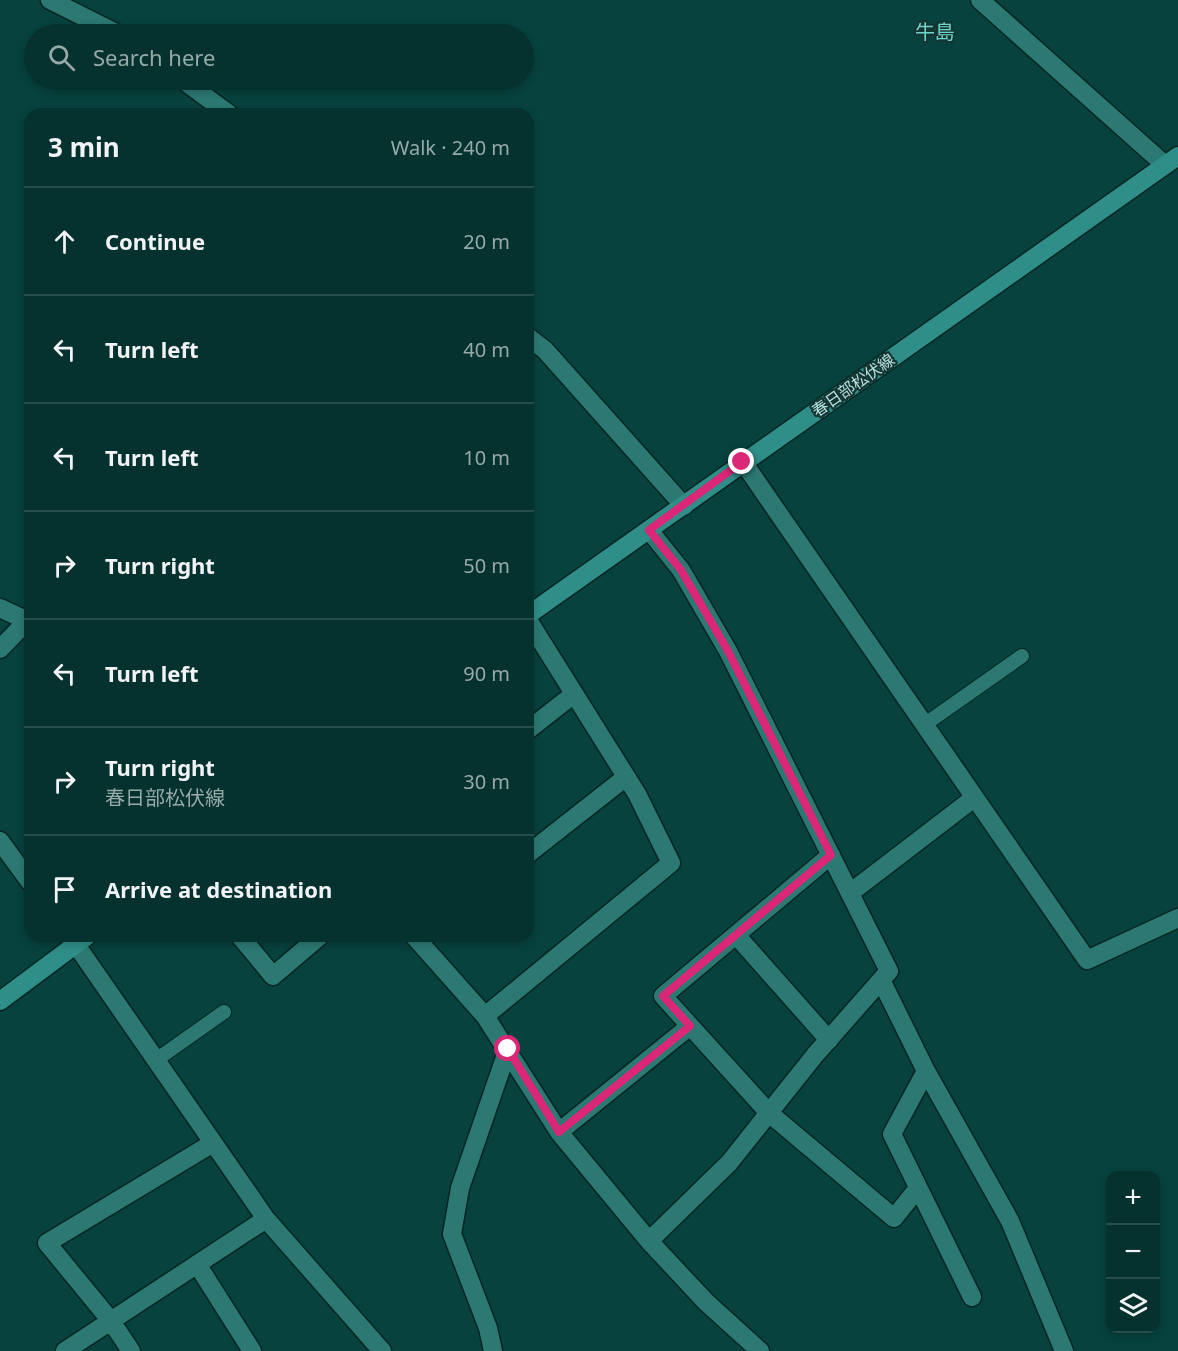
<!DOCTYPE html>
<meta charset="utf-8">
<style>
:root{--surface:#05322e;--page:#133e3a;--text:#f1f3f6;--muted:#97aaaa;--line:#264d4a}
body{margin:0;font-family:"Noto Sans","Noto Sans JP",sans-serif;background:var(--page);color:var(--text)}
.controls{position:absolute;right:18px;bottom:18px;display:grid;overflow:hidden;border-radius:12px;box-shadow:0 3px 9px #0003}
.controls button{width:54px;height:54px;display:grid;place-items:center;padding:0;border:0;border-bottom:2px solid var(--line);background:var(--surface);color:var(--text);font:30px sans-serif}
.stop{position:absolute;width:18px;height:18px;margin:-14px;border:4px solid #db2777;border-radius:50%;background:#fff}
.stop.end{background:#db2777;border-color:#fff;box-shadow:0 2px 6px #0008}
.list{margin:0;padding:0;list-style:none}
h2{display:flex;justify-content:space-between;align-items:center;height:78px;margin:0;padding:0 24px;font-size:26px}
h2 small{font-size:20px;font-weight:400;color:var(--muted)}
.list li{display:grid;grid-template-columns:39px 1fr auto;gap:18px;align-items:center;box-sizing:border-box;height:108px;padding:0 24px;border-top:2px solid var(--line)}
.list b{display:block;font-size:22px;white-space:nowrap}
.list p{margin:0;font-size:20px;white-space:nowrap;color:var(--muted)}
.list em{font-size:20px;font-style:normal;color:var(--muted)}
.icon{flex:none;width:33px;height:33px;fill:none;stroke:currentColor;stroke-width:2;stroke-linecap:round;stroke-linejoin:round}
.map{position:relative;flex:none;width:1178px;height:1351px;overflow:hidden}
.search{position:absolute;background:var(--surface);box-shadow:0 3px 9px #0003;left:24px;top:24px;width:510px;height:66px;display:flex;align-items:center;gap:15px;box-sizing:border-box;padding:0 21px;border-radius:33px;color:var(--muted);font-size:22px}
.panel{position:absolute;background:var(--surface);box-shadow:0 3px 9px #0003;left:24px;top:108px;width:510px;height:834px;border-radius:18px}
.map>svg:first-child{display:block}
.lines{fill:none;stroke-linecap:round;stroke-linejoin:round}
.lane-casing{stroke:#052623;stroke-width:16}
.street-casing{stroke:#052623;stroke-width:21}
.primary-casing{stroke:#052623;stroke-width:21}
.lane{stroke:#2c7974;stroke-width:14}
.street{stroke:#2c7974;stroke-width:18}
.primary{stroke:#2f8e88;stroke-width:18}
.route{stroke:#db2777;stroke-width:8}
.labels{text-anchor:middle;stroke-width:4.5;stroke-linejoin:round;paint-order:stroke}
.street-label{font-size:16px;fill:#b5e2de;stroke:#153532}
.quarter-label{font-size:20px;fill:#70d3cb;stroke:#153532}
</style>
<div class="map">
<svg width="1178" height="1351" viewBox="0 0 1178 1351">
<rect width="100%" height="100%" fill="#07423e"/>
<g class="lines">
<g class="lane-casing">
<path id="lane" d="M924 725 1022 656
M156 1060 224 1012"/>
</g>
<g class="street-casing">
<path id="street" d="M50 0 118 34
M980 0 1165 165
M183 80 229 114
M528 337 545 350 684 506
M743 462 1087 960 1178 918
M0 608 30 622
M0 649 27 621
M528 730 574 694
M0 841 30 882
M528 854 626 777
M831 855 663 996 769 1113 894 1218 918 1188
M850 893 974 798
M736 935 829 1040
M70 936 266 1219 382 1351
M240 936 273 976 320 936
M414 936 485 1016 559 1132 649 1241 706 1302 760 1351
M882 982 926 1071 892 1134 972 1297
M485 1016 671 863 637 794 528 620
M926 1071 1010 1221 1064 1351
M559 1132 690 1026
M649 1241 729 1163 815 1055 889 971 728 651 681 570 649 530
M197 1264 252 1351
M65 1351 266 1219
M131 1351 111 1321 47 1243 213 1143
M493 1351 488 1328 452 1234 460 1188 508 1049"/>
</g>
<g class="primary-casing">
<path id="primary" d="M528 615 1178 156
M0 1001 87 936"/>
</g>
<use href="#lane" class="lane"/>
<use href="#street" class="street"/>
<use href="#primary" class="primary"/>
</g>
<g class="lines">
<path class="route" d="M508 1049 559 1132 690 1026 663 996 831 855 728 651 681 570 649 530 742 462"/>
</g>
<g class="labels">
<g class="street-label">
<text transform="translate(853 385) rotate(-35)" y="6">春日部松伏線</text>
</g>
<g class="quarter-label">
<text x="935" y="39">牛島</text>
</g>
</g>
</svg>
<div class="controls">
<button>+</button>
<button>−</button>
<button><svg class="icon" aria-label="layers" viewBox="0 0 24 24"><path d="M12 4l9 5-9 5-9-5zM3 14l9 5 9-5"/></svg></button>
</div>
<div class="stop" style="left:508px;top:1049px"></div>
<div class="stop end" style="left:742px;top:462px"></div>
<div class="search"><svg class="icon" aria-label="search" viewBox="0 0 24 24"><circle cx="10" cy="10" r="6"/><path d="M15 15l6 6"/></svg>Search here</div>
<section class="panel">
<h2>3 min<small>Walk · 240 m</small></h2>
<ul class="list">
<li><svg class="icon" aria-label="ahead" viewBox="0 0 24 24"><path d="M12 20V5M6 11l6-6 6 6"/></svg><div><b>Continue</b></div><em>20 m</em></li>
<li><svg class="icon" aria-label="left" viewBox="0 0 24 24"><path d="M17 20v-9H6M10 6l-5 5 5 5"/></svg><div><b>Turn left</b></div><em>40 m</em></li>
<li><svg class="icon" aria-label="left" viewBox="0 0 24 24"><path d="M17 20v-9H6M10 6l-5 5 5 5"/></svg><div><b>Turn left</b></div><em>10 m</em></li>
<li><svg class="icon" aria-label="right" viewBox="0 0 24 24"><path d="M7 20v-9h11M14 6l5 5-5 5"/></svg><div><b>Turn right</b></div><em>50 m</em></li>
<li><svg class="icon" aria-label="left" viewBox="0 0 24 24"><path d="M17 20v-9H6M10 6l-5 5 5 5"/></svg><div><b>Turn left</b></div><em>90 m</em></li>
<li><svg class="icon" aria-label="right" viewBox="0 0 24 24"><path d="M7 20v-9h11M14 6l5 5-5 5"/></svg><div><b>Turn right</b><p>春日部松伏線</p></div><em>30 m</em></li>
<li><svg class="icon" aria-label="arrive" viewBox="0 0 24 24"><path d="M6 21V4h12l-3 4 3 4H6"/></svg><div><b>Arrive at destination</b></div></li>
</ul>
</section>
</div>
